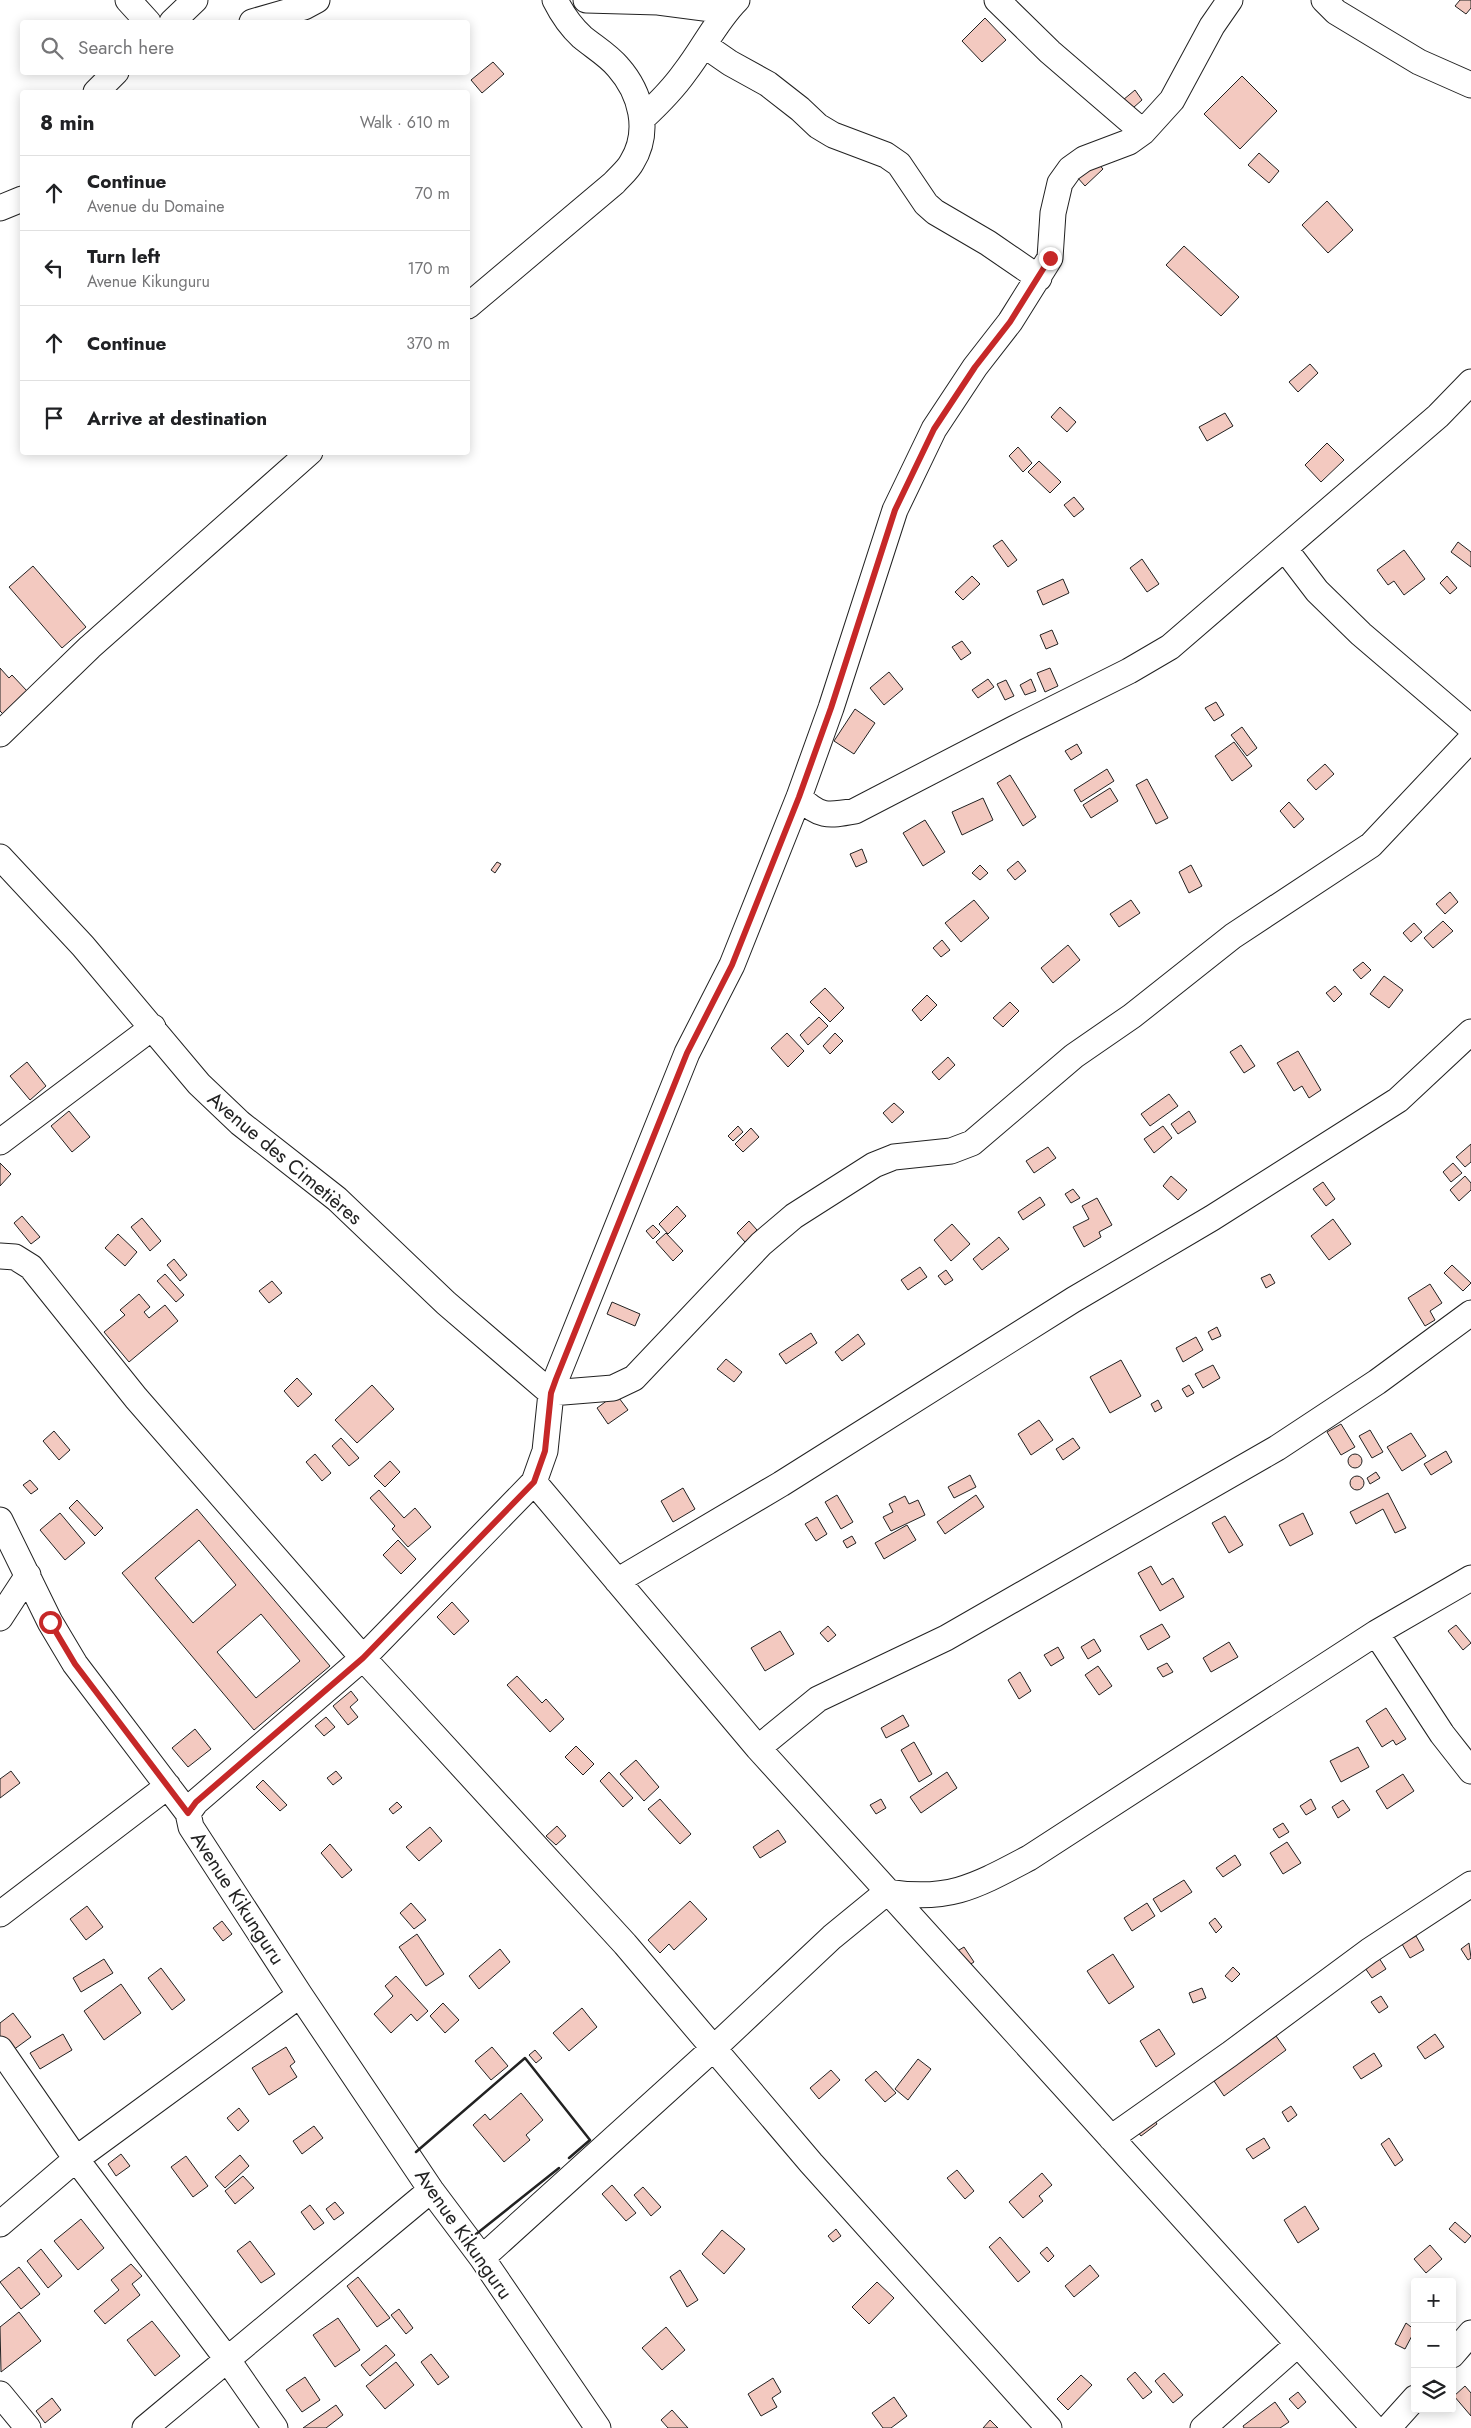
<!DOCTYPE html>
<meta charset="utf-8">
<style>
:root{--surface:#fff;--page:#f2f2f2;--text:#202124;--muted:#757577;--line:#e0e0e0}
body{margin:0;font-family:Jost,sans-serif;background:var(--page);color:var(--text)}
.controls{position:absolute;right:15px;bottom:15px;display:grid;overflow:hidden;border-radius:5px;box-shadow:0 2px 12px #0003}
.controls button{width:45px;height:45px;display:grid;place-items:center;padding:0;border:0;border-bottom:1px solid var(--line);background:var(--surface);color:var(--text);font:25px sans-serif}
.stop{position:absolute;width:15px;height:15px;margin:-11px;border:4px solid #c62828;border-radius:50%;background:#fff}
.stop.end{background:#c62828;border-color:#fff;box-shadow:0 1px 5px #0008}
.list{margin:0;padding:0;list-style:none}
h2{display:flex;justify-content:space-between;align-items:center;height:65px;margin:0;padding:0 20px;font-size:21px}
h2 small{font-size:16px;font-weight:400;color:var(--muted)}
.list li{display:grid;grid-template-columns:32px 1fr auto;gap:15px;align-items:center;box-sizing:border-box;height:75px;padding:0 20px;border-top:1px solid var(--line)}
.list b{display:block;font-size:19px;white-space:nowrap}
.list p{margin:0;font-size:16px;white-space:nowrap;color:var(--muted)}
.list em{font-size:16px;font-style:normal;color:var(--muted)}
.icon{flex:none;width:28px;height:28px;fill:none;stroke:currentColor;stroke-width:2;stroke-linecap:round;stroke-linejoin:round}
.map{position:relative;flex:none;width:1471px;height:2428px;overflow:hidden}
.search{position:absolute;background:var(--surface);box-shadow:0 2px 12px #0003;left:20px;top:20px;width:450px;height:55px;display:flex;align-items:center;gap:12px;box-sizing:border-box;padding:0 18px;border-radius:5px;color:var(--muted);font-size:19px}
.panel{position:absolute;background:var(--surface);box-shadow:0 2px 12px #0003;left:20px;top:90px;width:450px;height:365px;border-radius:5px}
.map>svg:first-child{display:block}
.building{fill:#f3c9c0;stroke:#222;fill-rule:evenodd}
.lines{fill:none;stroke-linecap:round;stroke-linejoin:round}
.minor-casing{stroke:#222;stroke-width:27}
.minor{stroke:#fff;stroke-width:25}
.wall{stroke:#222;stroke-width:2.5}
.route{stroke:#c62828;stroke-width:6}
.labels{text-anchor:middle;stroke-width:4;stroke-linejoin:round;paint-order:stroke}
.street-label{font-size:20px;fill:#222;stroke:#fff}
</style>
<div class="map">
<svg width="1471" height="2428" viewBox="0 0 1471 2428">
<rect width="100%" height="100%" fill="#fff"/>
<path class="building" d="M1460 0H1471V8L1466 14 1455 6Z
M985 18 1006 40 982 62 962 41Z
M493 62 504 74 482 93 471 80Z
M1242 76 1277 111 1240 149 1204 114Z
M1135 90 1142 100 1125 115 1117 105Z
M1259 153 1279 171 1269 183 1248 165Z
M1095 160 1103 169 1085 186 1077 177Z
M1327 201 1353 230 1328 253 1302 225Z
M1184 246 1239 297 1221 316 1166 265Z
M1310 364 1318 373 1298 392 1289 382Z
M1060 407 1076 422 1067 432 1051 417Z
M1225 413 1233 426 1207 441 1199 427Z
M1327 443 1344 460 1321 482 1305 465Z
M1018 447 1032 463 1023 472 1009 456Z
M1039 461 1061 482 1050 493 1028 472Z
M1074 497 1084 509 1074 517 1064 505Z
M1002 540 1017 560 1008 567 993 546Z
M1458 542 1471 552V567L1451 552Z
M1404 550 1425 579 1404 595 1394 581 1388 585 1377 570Z
M1142 559 1159 584 1147 592 1130 568Z
M33 566 86 627 62 648 9 587Z
M972 576 980 584 963 600 955 592Z
M1447 576 1457 588 1450 594 1440 583Z
M1063 579 1069 593 1043 605 1037 591Z
M1052 630 1058 644 1046 649 1040 635Z
M962 641 971 653 961 660 952 647Z
M0 668 9 678 12 675 27 691 3 714 0 711Z
M1050 668 1058 686 1045 692 1037 673Z
M889 672 903 689 884 705 870 688Z
M988 679 994 687 978 698 972 690Z
M1031 679 1036 691 1025 695 1020 685Z
M1006 680 1014 696 1005 700 997 684Z
M1216 702 1224 715 1214 721 1205 708Z
M855 709 875 723 854 754 834 741Z
M1242 727 1257 748 1247 756 1231 735Z
M1234 742 1252 766 1232 781 1215 756Z
M1077 744 1082 753 1071 760 1065 751Z
M1325 764 1334 774 1316 790 1307 780Z
M1107 769 1114 781 1081 802 1074 790Z
M1010 775 1036 817 1023 826 997 783Z
M1147 779 1168 818 1156 824 1136 785Z
M1110 788 1118 801 1091 818 1083 805Z
M983 798 993 820 962 835 952 812Z
M1289 802 1304 819 1294 828 1280 811Z
M925 820 945 852 923 866 903 833Z
M862 849 867 862 856 867 850 854Z
M1018 861 1026 871 1015 880 1007 870Z
M497 862 501 864 495 873 491 870Z
M980 865 988 873 980 880 972 873Z
M1191 865 1202 886 1189 893 1179 872Z
M1450 892 1458 902 1445 914 1436 904Z
M974 900 989 918 961 942 945 923Z
M1131 900 1140 913 1119 927 1110 914Z
M1443 921 1453 931 1433 948 1424 938Z
M1414 923 1422 932 1411 942 1403 933Z
M942 940 950 950 941 957 933 948Z
M1068 945 1080 960 1053 983 1041 968Z
M1363 962 1371 970 1361 979 1353 970Z
M1384 976 1403 990 1389 1008 1370 994Z
M1335 986 1342 994 1334 1002 1326 993Z
M825 988 844 1008 830 1022 810 1002Z
M927 995 937 1005 921 1021 912 1010Z
M1010 1002 1019 1011 1003 1027 993 1018Z
M819 1017 828 1026 808 1045 800 1035Z
M787 1033 804 1051 788 1067 771 1048Z
M835 1033 843 1041 830 1054 823 1046Z
M1241 1045 1255 1066 1244 1073 1230 1052Z
M1298 1051 1321 1090 1309 1098 1302 1086 1294 1091 1277 1063Z
M948 1057 955 1065 939 1080 932 1072Z
M27 1062 46 1086 30 1100 10 1076Z
M1169 1094 1178 1106 1150 1126 1141 1114Z
M894 1103 904 1112 892 1123 883 1113Z
M69 1111 90 1137 72 1152 51 1126Z
M1189 1111 1196 1122 1178 1134 1171 1124Z
M738 1126 743 1132 733 1141 728 1136Z
M1163 1126 1172 1138 1154 1153 1144 1139Z
M751 1128 759 1137 743 1152 735 1144Z
M1471 1144V1162L1465 1167 1456 1157Z
M1048 1147 1056 1158 1034 1173 1026 1161Z
M0 1163 11 1174 0 1186Z
M1453 1163 1462 1173 1451 1182 1443 1172Z
M1171 1176 1187 1190 1178 1200 1163 1186Z
M1465 1176 1471 1183V1190L1459 1201 1450 1190Z
M1323 1182 1335 1199 1326 1206 1313 1189Z
M1073 1189 1080 1198 1071 1203 1065 1194Z
M1040 1197 1045 1205 1023 1220 1018 1212Z
M1097 1198 1112 1225 1099 1232 1101 1237 1084 1247 1073 1227 1089 1219 1082 1206Z
M677 1206 686 1216 668 1234 659 1224Z
M22 1216 40 1237 31 1244 14 1223Z
M142 1218 161 1241 150 1251 131 1227Z
M1333 1219 1351 1244 1329 1260 1311 1236Z
M749 1221 757 1230 745 1242 737 1233Z
M952 1224 970 1244 951 1261 934 1240Z
M653 1225 660 1232 653 1239 646 1231Z
M666 1233 683 1251 673 1261 656 1242Z
M118 1234 137 1252 125 1266 105 1248Z
M999 1237 1009 1249 982 1270 973 1259Z
M174 1259 187 1275 180 1281 167 1265Z
M1452 1265 1471 1283 1463 1291 1444 1273Z
M920 1267 927 1277 908 1290 901 1280Z
M946 1270 953 1280 945 1285 938 1276Z
M165 1274 184 1295 176 1302 157 1281Z
M1270 1274 1275 1283 1266 1288 1261 1278Z
M272 1281 282 1293 269 1303 259 1291Z
M1430 1284 1442 1303 1430 1311 1435 1320 1425 1326 1408 1298Z
M139 1294 150 1307 144 1312 149 1318 165 1305 178 1321 129 1362 104 1332 125 1315 120 1310Z
M612 1302 640 1314 635 1326 607 1314Z
M1217 1327 1221 1336 1212 1340 1208 1332Z
M811 1333 817 1343 786 1364 779 1354Z
M858 1334 865 1344 842 1361 835 1352Z
M1196 1337 1203 1350 1183 1362 1176 1348Z
M726 1359 742 1372 734 1382 717 1369Z
M1121 1360 1141 1396 1110 1413 1090 1377Z
M1213 1365 1220 1378 1203 1388 1195 1374Z
M297 1378 312 1394 298 1407 284 1391Z
M372 1385 394 1409 357 1443 335 1420Z
M1189 1385 1194 1393 1187 1397 1182 1389Z
M616 1394 628 1410 608 1424 597 1408Z
M1158 1400 1162 1408 1155 1412 1151 1404Z
M1039 1420 1053 1440 1031 1455 1018 1434Z
M1341 1424 1355 1447 1341 1455 1327 1432Z
M1370 1430 1383 1452 1372 1458 1359 1436Z
M54 1431 70 1450 59 1460 43 1441Z
M1411 1433 1426 1456 1402 1471 1387 1447Z
M341 1438 359 1458 349 1466 332 1446Z
M1073 1438 1080 1448 1063 1460 1056 1449Z
M1446 1451 1452 1462 1431 1475 1424 1464Z
M315 1454 331 1473 322 1481 306 1462Z
M1348 1461a7 7 0 1 1 14 0a7 7 0 1 1-14 0Z
M390 1461 400 1472 385 1487 374 1476Z
M1376 1472 1380 1478 1370 1484 1367 1478Z
M970 1475 976 1487 954 1498 948 1487Z
M1350 1483a7 7 0 1 1 14 0a7 7 0 1 1-14 0Z
M30 1480 38 1489 31 1494 23 1485Z
M683 1488 695 1509 673 1522 661 1501Z
M379 1490 404 1518 415 1508 431 1527 408 1547 392 1529 395 1526 370 1498Z
M1388 1493 1406 1528 1395 1533 1383 1509 1356 1524 1350 1512Z
M837 1495 853 1522 841 1529 825 1502Z
M976 1495 984 1507 945 1534 937 1522Z
M905 1496 909 1504 918 1500 925 1515 891 1531 883 1517 893 1512 889 1504Z
M77 1500 103 1528 95 1536 69 1508Z
M197 1509 330 1666 254 1730 122 1573ZM199 1540 236 1585 193 1623 155 1578ZM261 1614 300 1661 256 1698 217 1652Z
M60 1513 85 1543 65 1560 40 1530Z
M1303 1513 1313 1534 1290 1546 1279 1525Z
M1225 1516 1243 1545 1229 1553 1212 1523Z
M817 1517 827 1534 816 1541 805 1524Z
M907 1525 916 1540 884 1559 875 1543Z
M852 1536 856 1543 847 1548 843 1541Z
M398 1540 416 1559 401 1574 383 1555Z
M1151 1566 1162 1585 1173 1578 1184 1597 1160 1611 1138 1573Z
M452 1602 469 1621 454 1635 437 1617Z
M1162 1624 1170 1637 1148 1650 1140 1636Z
M1456 1625 1471 1643 1463 1650 1448 1631Z
M828 1626 836 1635 828 1642 820 1633Z
M780 1631 794 1654 765 1671 751 1648Z
M1094 1639 1101 1651 1088 1659 1081 1647Z
M1229 1642 1238 1657 1211 1672 1203 1658Z
M1058 1647 1064 1658 1051 1666 1044 1655Z
M1167 1663 1173 1672 1163 1677 1157 1668Z
M1098 1666 1112 1686 1099 1695 1085 1675Z
M1020 1672 1031 1691 1019 1699 1008 1680Z
M517 1676 542 1703 546 1699 564 1719 550 1732 507 1685Z
M351 1691 358 1700 350 1707 358 1717 348 1725 333 1706Z
M1386 1708 1406 1739 1396 1745 1393 1740 1382 1747 1366 1721Z
M903 1715 909 1726 886 1738 881 1728Z
M326 1717 335 1727 324 1736 315 1726Z
M195 1729 211 1749 188 1767 172 1748Z
M914 1742 932 1774 919 1782 901 1750Z
M576 1746 594 1764 583 1775 565 1757Z
M1358 1747 1369 1767 1341 1782 1330 1761Z
M636 1760 659 1787 644 1801 620 1774Z
M11 1771 20 1783 0 1798V1779Z
M336 1771 342 1778 333 1785 327 1778Z
M609 1772 633 1798 623 1807 600 1781Z
M947 1772 957 1788 921 1813 910 1797Z
M1403 1774 1414 1791 1387 1809 1376 1791Z
M263 1780 287 1805 280 1811 256 1787Z
M660 1799 691 1834 680 1844 648 1809Z
M881 1799 886 1808 876 1814 870 1805Z
M1311 1799 1316 1809 1306 1815 1300 1806Z
M1343 1800 1350 1810 1338 1818 1332 1807Z
M397 1802 402 1807 393 1814 389 1809Z
M1283 1823 1289 1832 1279 1838 1273 1829Z
M557 1826 566 1836 556 1845 546 1836Z
M430 1827 442 1841 419 1861 406 1847Z
M778 1830 786 1842 760 1858 753 1847Z
M1287 1842 1301 1863 1283 1874 1270 1853Z
M330 1844 352 1870 342 1878 321 1853Z
M1235 1855 1241 1865 1223 1877 1216 1868Z
M1184 1880 1192 1892 1161 1912 1153 1899Z
M690 1901 707 1919 674 1950 669 1944 660 1953 648 1940Z
M411 1903 426 1920 414 1929 400 1913Z
M1147 1903 1155 1916 1132 1931 1124 1918Z
M87 1906 103 1927 86 1940 70 1919Z
M1215 1918 1222 1927 1216 1933 1209 1923Z
M222 1921 232 1934 223 1941 213 1928Z
M417 1934 444 1974 426 1986 399 1947Z
M1416 1936 1424 1950 1410 1958 1402 1944Z
M1469 1943 1471 1958 1468 1960 1461 1949Z
M964 1947 974 1962 961 1970 951 1955Z
M500 1949 510 1962 479 1989 469 1976Z
M1113 1954 1134 1987 1109 2004 1087 1971Z
M1379 1958 1386 1969 1372 1978 1365 1968Z
M104 1959 113 1973 81 1992 73 1978Z
M1233 1967 1240 1974 1232 1982 1225 1976Z
M161 1968 185 2000 172 2010 148 1978Z
M396 1976 428 2011 417 2021 411 2014 391 2033 374 2014 393 1996 385 1986Z
M121 1984 141 2013 104 2040 84 2011Z
M1202 1988 1206 1998 1193 2003 1189 1993Z
M1381 1996 1388 2007 1379 2013 1371 2002Z
M443 2003 459 2020 445 2033 430 2016Z
M582 2008 597 2027 569 2051 553 2033Z
M13 2013 31 2037 9 2053 0 2041V2023Z
M1159 2029 1175 2054 1156 2067 1140 2041Z
M63 2034 72 2050 40 2069 30 2053Z
M1435 2034 1444 2047 1425 2059 1417 2047Z
M1276 2036 1286 2050 1224 2096 1214 2081Z
M286 2047 295 2062 290 2066 297 2077 269 2095 252 2068Z
M492 2047 508 2066 491 2080 475 2061Z
M535 2050 542 2058 536 2063 529 2055Z
M1374 2053 1382 2066 1361 2079 1353 2067Z
M918 2059 931 2069 908 2100 895 2089Z
M831 2070 840 2080 819 2099 810 2088Z
M876 2071 896 2093 885 2102 865 2080Z
M521 2093 543 2120 526 2135 530 2140 504 2162 473 2125 485 2114 490 2120Z
M1291 2106 1297 2115 1288 2122 1282 2112Z
M239 2108 249 2121 238 2131 227 2118Z
M1150 2113 1157 2124 1141 2136 1133 2126Z
M314 2126 323 2138 302 2154 293 2141Z
M1264 2138 1270 2148 1253 2159 1246 2149Z
M1389 2138 1403 2160 1395 2166 1381 2144Z
M121 2154 130 2166 116 2176 108 2164Z
M240 2155 249 2166 225 2188 215 2177Z
M186 2156 208 2186 193 2197 171 2167Z
M957 2170 974 2191 965 2199 947 2178Z
M1042 2173 1052 2185 1039 2196 1043 2201 1023 2218 1009 2202Z
M243 2176 254 2188 235 2204 225 2191Z
M612 2185 636 2213 626 2221 602 2194Z
M643 2187 661 2207 651 2216 634 2195Z
M335 2202 344 2213 334 2220 326 2209Z
M310 2205 324 2223 314 2230 301 2212Z
M1305 2206 1319 2229 1298 2243 1284 2220Z
M81 2219 104 2248 78 2270 54 2241Z
M1455 2222 1471 2236 1465 2243 1449 2229Z
M836 2229 841 2236 833 2242 828 2236Z
M722 2230 745 2249 724 2274 702 2254Z
M1000 2237 1030 2272 1018 2282 989 2247Z
M250 2241 275 2274 261 2283 237 2251Z
M1430 2245 1442 2259 1426 2273 1414 2259Z
M1047 2247 1054 2256 1048 2262 1040 2253Z
M41 2249 62 2276 48 2288 27 2261Z
M131 2264 142 2276 132 2284 140 2295 105 2324 94 2311 119 2290 111 2280Z
M1090 2265 1099 2276 1074 2297 1065 2286Z
M19 2267 40 2294 21 2309 0 2282Z
M680 2270 698 2300 687 2307 670 2277Z
M358 2277 390 2318 377 2327 347 2286Z
M877 2282 894 2298 869 2324 852 2307Z
M399 2309 413 2328 406 2334 391 2315Z
M19 2312 41 2341 1 2372 0 2327Z
M338 2318 360 2350 335 2367 313 2335Z
M152 2321 180 2356 155 2376 127 2340Z
M1406 2323 1415 2330 1405 2349 1395 2344Z
M666 2327 685 2350 662 2370 642 2348Z
M386 2345 395 2355 370 2376 361 2365Z
M431 2354 449 2377 438 2385 421 2362Z
M396 2362 414 2385 385 2409 366 2386Z
M1135 2372 1152 2392 1143 2399 1127 2379Z
M1164 2373 1183 2395 1173 2403 1155 2381Z
M1081 2375 1092 2385 1068 2410 1057 2399Z
M305 2377 320 2400 302 2412 286 2390Z
M773 2378 781 2392 772 2398 777 2407 761 2416 748 2394Z
M1465 2386 1471 2393V2416L1454 2396Z
M1298 2392 1306 2402 1298 2409 1289 2399Z
M894 2397 907 2416 891 2428H883L872 2413Z
M52 2398 61 2410 45 2423 36 2411Z
M1275 2402 1289 2422 1280 2428H1244L1243 2426Z
M336 2405 343 2415 326 2428H303Z
M672 2410 688 2428H668L661 2420Z
M990 2420 998 2428H983Z"/>
<g class="lines">
<g class="minor-casing">
<path id="minor" d="M128 0 148 22
M586 0 658 2 727 11
M997 0 1050 52 1143 132
M1324 0 1336 12 1419 62 1471 85
M172 22 195 0
M252 22 304 7 317 0
M704 45 730 63 768 84 800 109 818 126 833 135 886 155 899 164 926 204 935 212 988 243 1039 278
M96 92 116 72
M643 118C658 104 673 89 685 72 703 49 716 21 737 0
M0 208 22 199
M468 306 614 183C620 176 628 170 632 162 651 131 641 93 618 67 608 55 594 47 582 37 571 27 562 14 555 0
M1285 549 1317 591 1361 634 1471 728
M0 734 90 647 310 452
M799 797C819 817 827 816 855 811L1015 728 1129 671 1170 647 1438 416 1471 382
M0 857 83 946 199 1084 240 1123 337 1199 446 1303 551 1393
M0 1142 153 1027
M0 1256 15 1257 31 1267 136 1398 363 1658 625 1944 811 2163 1049 2428
M551 1393 613 1388 634 1378 761 1244 794 1216 874 1165 894 1157 951 1151 972 1143 1074 1056 1132 1016 1233 936 1371 845 1471 739
M534 1482 758 1748 1374 2428
M0 1520 50 1622 75 1664 188 1813
M617 1581 781 1484 1073 1300 1212 1218 1398 1100 1471 1032
M0 1618 28 1575
M1376 1633 1442 1734 1471 1771
M758 1748 818 1699 946 1638 1277 1448 1377 1382 1471 1313
M0 1914 168 1786
M0 2049 76 2159 227 2359 275 2428
M1111 2138 1230 2054 1369 1951 1471 1884
M0 2224 76 2159 300 1995
M482 2258 715 2047 832 1937 887 1892C949 1902 976 1886 1029 1858L1376 1633 1471 1578
M1452 2355 1471 2333
M0 2394 28 2428
M145 2428 431 2190
M598 2428 482 2258 431 2190 300 1995 191 1827 188 1813 196 1802 363 1658 534 1482 545 1451 551 1393 556 1379 687 1053 732 965 799 797 831 708 895 510 934 429 975 367 1010 322 1050 258 1053 213 1060 183 1070 169 1084 159 1129 142 1143 132 1172 100 1212 26 1230 0
M1203 2428 1297 2345
M1388 2428 1415 2398"/>
</g>
<use href="#minor" class="minor"/>
<path class="wall" d="M416 2152 525 2058 590 2140 569 2158
M475 2235 559 2168"/>
</g>
<g class="lines">
<path class="route" d="M50 1622 75 1664 188 1813 196 1802 363 1658 534 1482 545 1451 551 1393 556 1379 687 1053 732 965 799 797 831 708 895 510 934 429 975 367 1010 322 1050 258"/>
</g>
<g class="labels">
<g class="street-label">
<text transform="translate(285 1158) rotate(40)" y="7">Avenue des Cimetières</text>
<text transform="translate(238 1898) rotate(57)" y="7">Avenue Kikunguru</text>
<text transform="translate(464 2234) rotate(55)" y="7">Avenue Kikunguru</text>
</g>
</g>
</svg>
<div class="controls">
<button>+</button>
<button>−</button>
<button><svg class="icon" aria-label="layers" viewBox="0 0 24 24"><path d="M12 4l9 5-9 5-9-5zM3 14l9 5 9-5"/></svg></button>
</div>
<div class="stop" style="left:50px;top:1622px"></div>
<div class="stop end" style="left:1050px;top:258px"></div>
<div class="search"><svg class="icon" aria-label="search" viewBox="0 0 24 24"><circle cx="10" cy="10" r="6"/><path d="M15 15l6 6"/></svg>Search here</div>
<section class="panel">
<h2>8 min<small>Walk · 610 m</small></h2>
<ul class="list">
<li><svg class="icon" aria-label="ahead" viewBox="0 0 24 24"><path d="M12 20V5M6 11l6-6 6 6"/></svg><div><b>Continue</b><p>Avenue du Domaine</p></div><em>70 m</em></li>
<li><svg class="icon" aria-label="left" viewBox="0 0 24 24"><path d="M17 20v-9H6M10 6l-5 5 5 5"/></svg><div><b>Turn left</b><p>Avenue Kikunguru</p></div><em>170 m</em></li>
<li><svg class="icon" aria-label="ahead" viewBox="0 0 24 24"><path d="M12 20V5M6 11l6-6 6 6"/></svg><div><b>Continue</b></div><em>370 m</em></li>
<li><svg class="icon" aria-label="arrive" viewBox="0 0 24 24"><path d="M6 21V4h12l-3 4 3 4H6"/></svg><div><b>Arrive at destination</b></div></li>
</ul>
</section>
</div>
